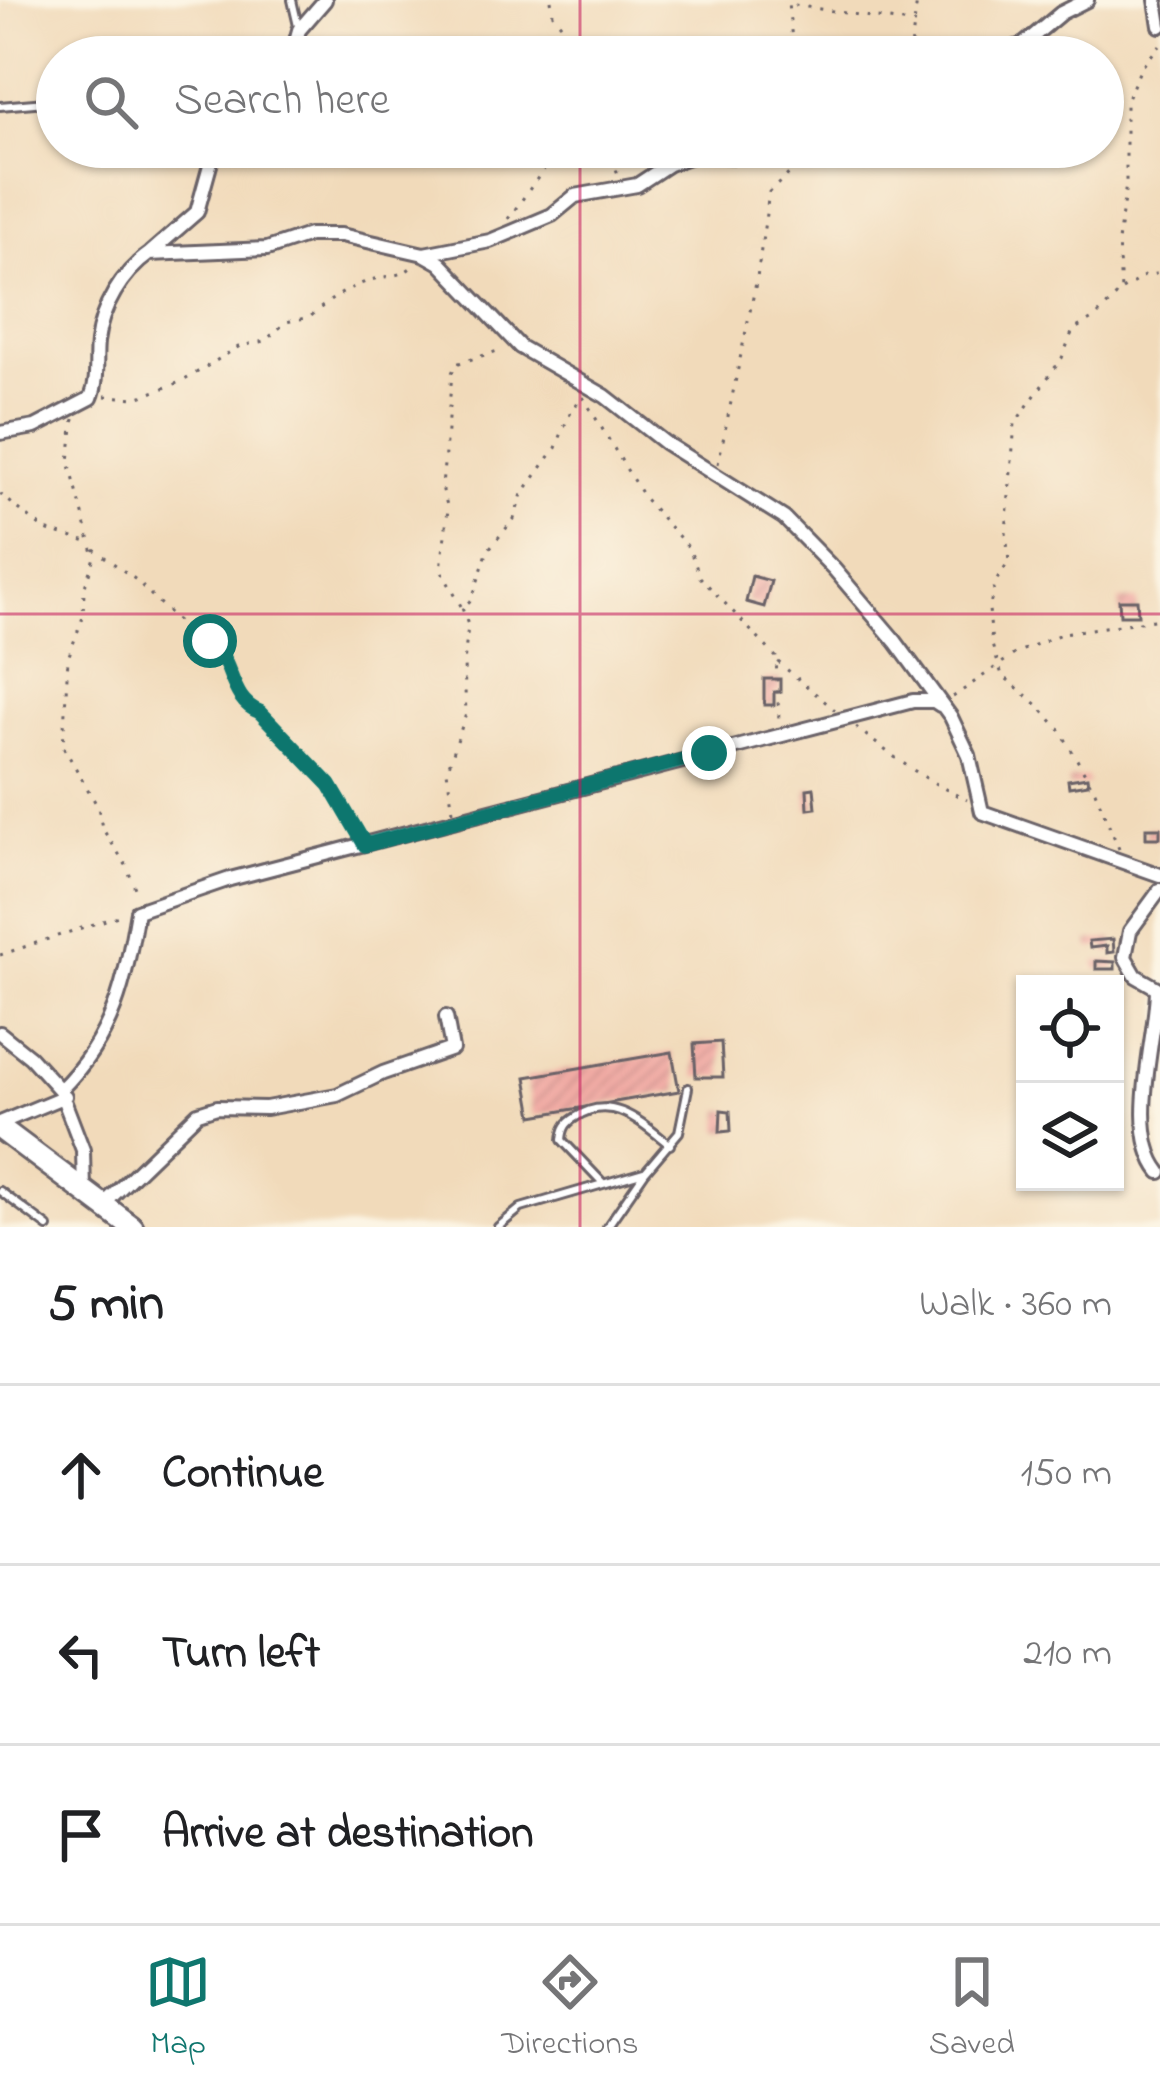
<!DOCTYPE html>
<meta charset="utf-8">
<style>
:root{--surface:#fff;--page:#f6f6f6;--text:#202124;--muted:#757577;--line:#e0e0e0;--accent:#0f766e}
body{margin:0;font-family:"Indie Flower",sans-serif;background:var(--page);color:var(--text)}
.controls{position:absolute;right:36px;bottom:36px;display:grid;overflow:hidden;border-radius:0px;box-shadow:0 3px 9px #0004}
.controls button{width:108px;height:108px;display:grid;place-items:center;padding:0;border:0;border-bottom:3px solid var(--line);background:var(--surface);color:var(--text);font:60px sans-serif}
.stop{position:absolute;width:36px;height:36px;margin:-27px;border:9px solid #0f766e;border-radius:50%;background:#fff}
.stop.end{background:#0f766e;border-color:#fff;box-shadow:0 3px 12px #0008}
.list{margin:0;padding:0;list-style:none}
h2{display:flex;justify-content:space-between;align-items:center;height:156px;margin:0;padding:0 48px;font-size:51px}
h2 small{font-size:39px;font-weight:400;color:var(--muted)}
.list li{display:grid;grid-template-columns:78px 1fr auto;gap:36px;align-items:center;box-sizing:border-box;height:180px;padding:0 48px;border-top:3px solid var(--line)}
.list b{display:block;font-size:45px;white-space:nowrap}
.list em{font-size:39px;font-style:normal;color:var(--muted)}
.icon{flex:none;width:66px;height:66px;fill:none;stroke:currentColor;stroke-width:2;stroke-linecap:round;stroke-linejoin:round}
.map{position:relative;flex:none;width:1160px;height:1227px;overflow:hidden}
.search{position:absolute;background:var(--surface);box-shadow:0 3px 9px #0004;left:36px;right:36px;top:36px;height:132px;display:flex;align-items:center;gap:30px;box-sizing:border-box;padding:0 42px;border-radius:66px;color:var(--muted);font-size:45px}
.sheet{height:696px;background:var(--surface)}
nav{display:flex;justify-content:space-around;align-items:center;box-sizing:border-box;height:168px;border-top:3px solid var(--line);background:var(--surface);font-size:33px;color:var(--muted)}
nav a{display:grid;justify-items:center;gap:6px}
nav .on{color:var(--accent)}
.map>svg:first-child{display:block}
.building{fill:url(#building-hatch)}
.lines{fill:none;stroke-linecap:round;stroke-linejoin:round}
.lane-casing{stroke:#6a6267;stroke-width:12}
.street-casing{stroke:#6a6267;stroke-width:18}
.highway-casing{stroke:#6a6267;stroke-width:27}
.path{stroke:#6a6267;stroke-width:3;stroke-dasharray:3 9;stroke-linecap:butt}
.lane{stroke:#fff;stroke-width:6}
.street{stroke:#fff;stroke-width:12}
.highway{stroke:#fff;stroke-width:21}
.route{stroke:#0f766e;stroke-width:15}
.grid{fill:none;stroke:#c2185b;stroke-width:3;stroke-opacity:0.55}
</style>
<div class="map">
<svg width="1160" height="1227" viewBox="0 0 1160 1227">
<defs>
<pattern id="building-hatch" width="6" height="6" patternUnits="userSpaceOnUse" patternTransform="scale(3)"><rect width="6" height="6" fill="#f1aba4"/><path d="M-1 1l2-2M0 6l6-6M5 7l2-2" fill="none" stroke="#ce938e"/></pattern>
</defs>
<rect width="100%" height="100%" fill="#fcf5e5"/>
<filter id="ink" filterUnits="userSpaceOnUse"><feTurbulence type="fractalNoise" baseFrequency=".00833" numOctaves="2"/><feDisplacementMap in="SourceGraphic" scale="24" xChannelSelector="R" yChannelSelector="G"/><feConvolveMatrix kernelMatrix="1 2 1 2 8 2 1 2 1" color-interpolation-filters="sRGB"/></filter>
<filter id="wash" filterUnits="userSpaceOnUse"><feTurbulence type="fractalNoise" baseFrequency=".004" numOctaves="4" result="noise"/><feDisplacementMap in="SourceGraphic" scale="48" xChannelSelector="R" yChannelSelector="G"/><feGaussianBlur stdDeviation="2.7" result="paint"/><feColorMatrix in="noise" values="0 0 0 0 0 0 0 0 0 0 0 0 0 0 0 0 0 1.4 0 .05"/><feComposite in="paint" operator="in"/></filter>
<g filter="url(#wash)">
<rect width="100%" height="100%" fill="#f1daba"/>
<g id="blocks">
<path class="building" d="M752 576 771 581 764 607 746 602Z
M1119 600H1137L1138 615H1120Z
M764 679H780V692H774V705H764Z
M1087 777 1088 784 1069 787 1068 780Z
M814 788 816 808 808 809 807 789Z
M1146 828H1160V838H1146Z
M1113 939 1114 952 1107 953V946L1090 948 1089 941Z
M1096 961 1115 962V969H1096Z
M721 1042 723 1077H696L694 1044Z
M672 1052 679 1091 533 1116 526 1077Z
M721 1110 730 1111 731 1131 720 1132Z"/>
</g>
</g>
<g filter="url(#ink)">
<use href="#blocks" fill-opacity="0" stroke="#6a6267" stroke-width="3"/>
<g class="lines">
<g class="lane-casing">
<path id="lane" d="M292 0 298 26
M0 106 57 101
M602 1182 562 1140C563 1128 566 1123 576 1117 612 1093 642 1123 670 1145
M0 1191 48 1227
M498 1227 521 1208 644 1172
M607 1227 645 1172 679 1132 688 1088"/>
</g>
<g class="street-casing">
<path id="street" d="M1156 0 1160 26
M281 57 294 48 299 30 325 0
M989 57 1024 44 1061 13 1087 0
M150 253 197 212 215 147
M424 254 490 241 552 215 575 196 637 185 669 164 694 155 807 159 831 155 845 147
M0 433 35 427 91 398C99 379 95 361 97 342 101 308 122 273 149 254L267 249 309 235H341L424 254 440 263 520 347 605 396 665 443 784 518 834 569 896 642 951 717 969 755 982 812 1160 875
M1160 890 1130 931 1125 957 1136 976 1157 988C1157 1037 1126 1130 1160 1172
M0 1033 30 1057 60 1090
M0 1123 65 1096
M84 1191 83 1150 60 1090C114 1037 125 982 137 911L230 879 913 701H934L940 705
M103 1205 198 1113 217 1107 266 1108 337 1095 383 1073 452 1049 446 1017"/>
</g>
<g class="highway-casing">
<path id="highway" d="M0 1128 132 1227"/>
</g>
<path class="path" d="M551 0 553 14 568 33 574 57
M794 57 788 4 915 24
M852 57 859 49 884 57
M910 57 917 0
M608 147 619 177
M508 219 560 147
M1122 290 1144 276 1160 273
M105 396 137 398 183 381 240 346 265 341 286 322 310 317C327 301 345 290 368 281 385 275 401 278 414 265
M583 397 644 498 689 548 700 577 776 657 779 721
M74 419 69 461 94 557 84 590 83 617 68 658 63 746 98 807 102 828 126 865 138 896
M718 464 757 278 769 192 791 172
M0 494 45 530 91 543
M94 549 136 580 175 619 221 650 230 680 246 704 260 712 279 737 291 743 330 785 356 832
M461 606 441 570 448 509 442 487 452 373 456 364 504 349
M778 662 835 710
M953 697 1016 653 1063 633 1160 619
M856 727C891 756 926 781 967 800
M453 811 447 771 466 714 464 664 468 625 462 608 472 599 488 550 514 519 522 494 556 448 568 417 582 396
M1119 849 1095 791 1060 730 1040 707 1002 675 992 645 989 609 996 581 1009 562 1006 532 1015 423 1062 358 1073 330 1096 317 1121 291 1118 242 1126 184V101L1141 68 1160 45
M0 955 124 914"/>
<use href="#lane" class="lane"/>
<use href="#street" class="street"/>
<use href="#highway" class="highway"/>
</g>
</g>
<g class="lines" filter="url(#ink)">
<path class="route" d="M210 641C234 660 228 700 260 712L330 785 365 845 709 753"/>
</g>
<path class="grid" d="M580 0V57M580 147V1227M0 614H1160"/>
</svg>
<div class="controls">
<button><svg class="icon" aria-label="locate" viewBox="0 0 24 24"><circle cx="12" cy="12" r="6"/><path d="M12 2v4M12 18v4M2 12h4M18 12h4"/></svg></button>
<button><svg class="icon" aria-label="layers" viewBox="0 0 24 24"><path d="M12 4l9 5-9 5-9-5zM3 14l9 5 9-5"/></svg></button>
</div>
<div class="stop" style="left:210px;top:641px"></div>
<div class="stop end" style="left:709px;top:753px"></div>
<div class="search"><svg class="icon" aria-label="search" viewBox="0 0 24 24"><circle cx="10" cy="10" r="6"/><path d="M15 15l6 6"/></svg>Search here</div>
</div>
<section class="sheet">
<h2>5 min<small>Walk · 360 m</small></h2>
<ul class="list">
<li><svg class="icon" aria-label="ahead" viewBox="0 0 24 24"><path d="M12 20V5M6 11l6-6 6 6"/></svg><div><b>Continue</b></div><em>150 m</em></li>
<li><svg class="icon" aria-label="left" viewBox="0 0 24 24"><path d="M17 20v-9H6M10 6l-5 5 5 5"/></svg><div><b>Turn left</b></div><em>210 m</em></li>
<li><svg class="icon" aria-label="arrive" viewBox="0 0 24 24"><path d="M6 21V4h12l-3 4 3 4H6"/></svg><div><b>Arrive at destination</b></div></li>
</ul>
</section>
<nav>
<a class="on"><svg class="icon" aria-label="map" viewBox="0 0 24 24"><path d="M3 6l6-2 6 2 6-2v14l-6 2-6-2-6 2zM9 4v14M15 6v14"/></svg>Map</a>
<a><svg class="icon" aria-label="directions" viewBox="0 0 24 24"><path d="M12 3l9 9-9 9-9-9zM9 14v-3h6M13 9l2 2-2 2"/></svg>Directions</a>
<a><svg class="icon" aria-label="saved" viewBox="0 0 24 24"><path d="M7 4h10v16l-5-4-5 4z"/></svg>Saved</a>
</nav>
